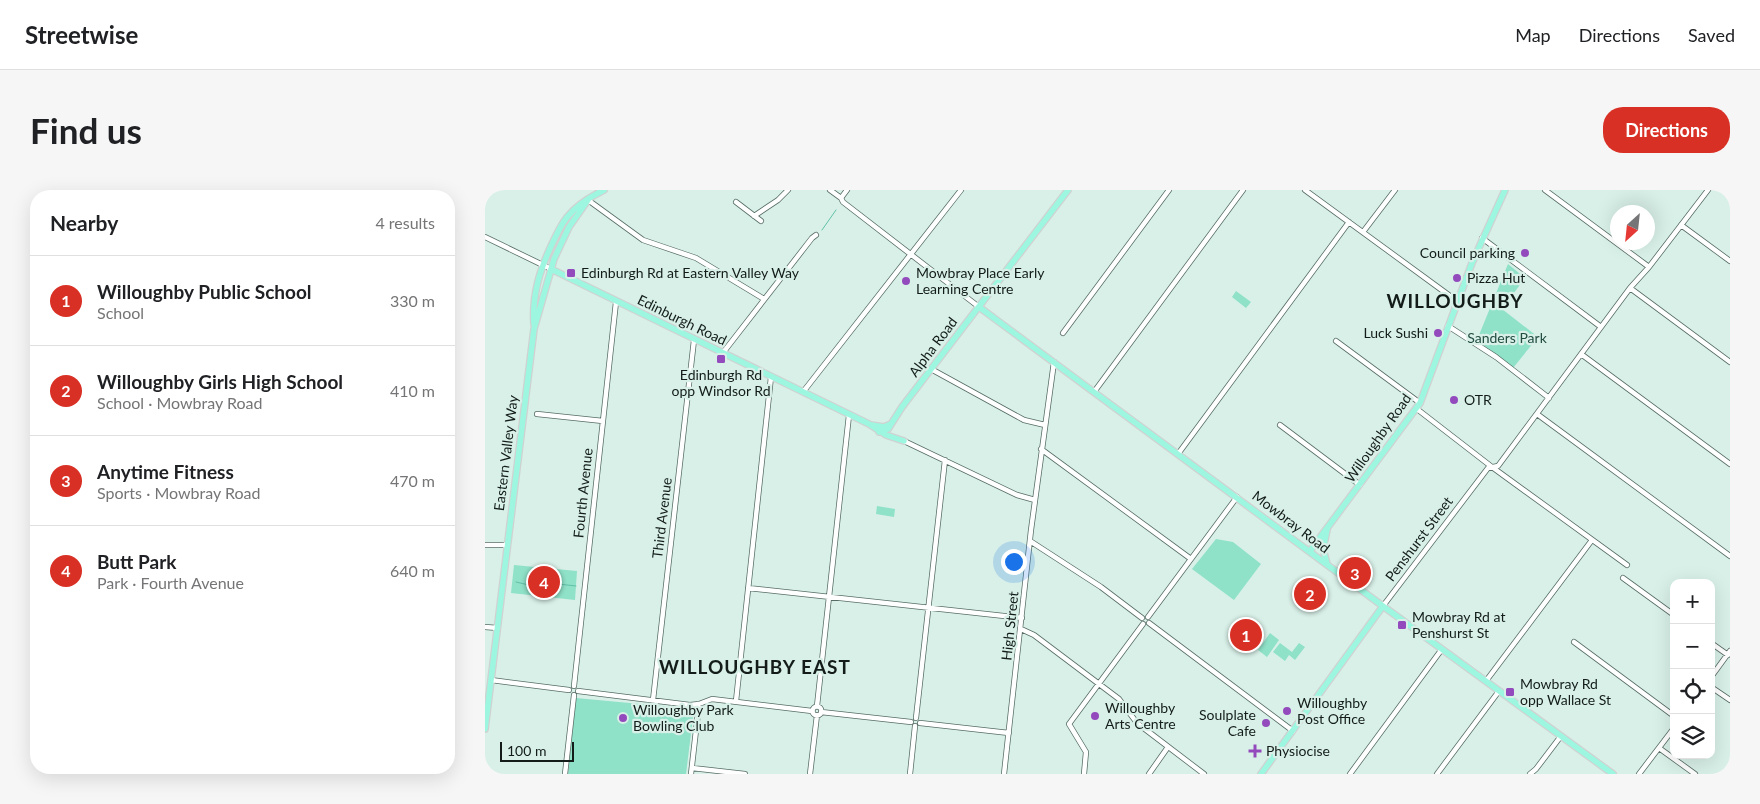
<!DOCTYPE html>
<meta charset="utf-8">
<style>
:root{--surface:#fff;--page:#f6f6f6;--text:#202124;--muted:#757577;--line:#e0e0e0;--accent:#d93025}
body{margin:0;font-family:Lato,sans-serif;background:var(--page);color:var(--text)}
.controls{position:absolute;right:15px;bottom:15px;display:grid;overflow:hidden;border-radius:10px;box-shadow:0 5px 20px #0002}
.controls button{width:45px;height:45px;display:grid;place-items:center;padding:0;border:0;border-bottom:1px solid var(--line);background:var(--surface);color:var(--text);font:25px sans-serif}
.compass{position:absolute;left:1125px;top:15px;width:45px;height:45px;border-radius:50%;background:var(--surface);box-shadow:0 5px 20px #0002;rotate:207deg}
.scale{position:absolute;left:15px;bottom:12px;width:74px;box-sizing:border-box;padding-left:5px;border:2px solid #131c19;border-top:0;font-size:14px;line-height:18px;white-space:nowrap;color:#131c19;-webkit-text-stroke:4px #d8f0e8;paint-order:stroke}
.you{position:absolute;left:528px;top:371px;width:18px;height:18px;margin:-12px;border:4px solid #fff;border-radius:50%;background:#1a73e8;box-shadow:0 0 0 8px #1a73e833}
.badge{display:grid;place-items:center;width:32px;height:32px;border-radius:50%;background:var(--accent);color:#fff;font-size:16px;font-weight:700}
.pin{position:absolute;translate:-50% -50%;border:2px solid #fff;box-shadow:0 1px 5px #0006}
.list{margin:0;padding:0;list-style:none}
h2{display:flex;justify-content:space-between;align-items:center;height:65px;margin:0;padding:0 20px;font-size:21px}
h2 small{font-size:16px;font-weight:400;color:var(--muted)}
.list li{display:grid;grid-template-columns:32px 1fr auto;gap:15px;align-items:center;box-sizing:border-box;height:90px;padding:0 20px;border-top:1px solid var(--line)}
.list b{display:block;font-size:19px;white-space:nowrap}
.list p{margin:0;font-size:16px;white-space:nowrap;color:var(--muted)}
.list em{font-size:16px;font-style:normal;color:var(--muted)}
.icon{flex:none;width:28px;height:28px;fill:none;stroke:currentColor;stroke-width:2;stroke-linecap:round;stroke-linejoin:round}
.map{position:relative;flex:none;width:1245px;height:584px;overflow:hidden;border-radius:20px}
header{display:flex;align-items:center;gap:30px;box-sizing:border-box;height:70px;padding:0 25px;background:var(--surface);border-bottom:1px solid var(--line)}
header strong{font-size:24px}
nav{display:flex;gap:28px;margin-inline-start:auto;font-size:18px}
.intro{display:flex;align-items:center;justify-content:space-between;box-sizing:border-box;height:120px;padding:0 30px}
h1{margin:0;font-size:35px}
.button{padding:12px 22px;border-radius:20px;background:var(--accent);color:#fff;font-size:18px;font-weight:700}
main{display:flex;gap:30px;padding:0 30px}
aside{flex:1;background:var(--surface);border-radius:20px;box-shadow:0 5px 20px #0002}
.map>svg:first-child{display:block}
.green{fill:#8fe1c8}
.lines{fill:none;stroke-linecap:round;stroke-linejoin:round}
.stream{stroke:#61c1a6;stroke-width:1}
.minor-casing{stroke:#566c65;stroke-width:6}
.major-casing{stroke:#d0d2d1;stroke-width:8}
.minor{stroke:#fff;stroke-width:4.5}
.major{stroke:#9df7e0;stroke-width:5.5}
.poi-dot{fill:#934abd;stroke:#d8f0e8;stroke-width:2}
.labels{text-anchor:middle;stroke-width:4.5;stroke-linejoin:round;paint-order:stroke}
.poi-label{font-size:14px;fill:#131c19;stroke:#d8f0e8;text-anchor:start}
.street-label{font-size:14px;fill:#131c19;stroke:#d8f0e8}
.park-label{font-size:14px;fill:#234d41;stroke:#d8f0e8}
.district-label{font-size:19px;font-weight:bold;letter-spacing:1px;fill:#131c19;stroke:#d8f0e8}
</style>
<header>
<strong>Streetwise</strong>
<nav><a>Map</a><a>Directions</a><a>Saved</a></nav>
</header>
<div class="intro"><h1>Find us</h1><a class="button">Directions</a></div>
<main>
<aside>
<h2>Nearby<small>4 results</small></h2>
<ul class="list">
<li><span class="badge">1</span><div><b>Willoughby Public School</b><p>School</p></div><em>330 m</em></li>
<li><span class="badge">2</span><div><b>Willoughby Girls High School</b><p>School · Mowbray Road</p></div><em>410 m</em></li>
<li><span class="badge">3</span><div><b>Anytime Fitness</b><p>Sports · Mowbray Road</p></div><em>470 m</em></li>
<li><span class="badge">4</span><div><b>Butt Park</b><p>Park · Fourth Avenue</p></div><em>640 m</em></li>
</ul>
</aside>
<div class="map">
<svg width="1245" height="584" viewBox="0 0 1245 584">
<rect width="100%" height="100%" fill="#d8f0e8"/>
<path class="green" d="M1023 74 1040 88 1017 119 1053 147 1028 178 992 150Z
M751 101 766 112 761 118 747 107Z
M392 316 410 319 409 327 391 324Z
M731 349 748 352 776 374 749 410 707 379Z
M29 375 92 381 90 410 26 403Z
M785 443 794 450 782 467 773 460Z
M795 453 807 462 814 453 820 457 810 470 804 465 800 471 788 462Z
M91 508 209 519 201 584H83Z"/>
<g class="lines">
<path class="stream" d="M337 40 351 20
M31 392 65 400 73 394 91 396"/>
<g class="minor-casing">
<path id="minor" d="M345 0 356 8 358 12 494 117
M820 0 965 106 973 109
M1060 0 1164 77
M356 8 362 0
M103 10 158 50 211 68 279 109
M251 12 276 31
M269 26 293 10 303 0
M1196 35 1245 71
M878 42 910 0
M0 47 66 79
M997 48 1116 137
M1145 98 1245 172
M963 136 1011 167 1064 208
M578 143 684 0
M851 151 935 213
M237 164 327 48 331 45
M1096 164 1245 274
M446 179 539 230 560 235
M318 202 476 0
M609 202 758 0
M932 219 1007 277 1142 375
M52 224 118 231
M1052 224 1245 366
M795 235 875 295
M419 251 532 305 550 310
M556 259 706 369
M693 264 864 32
M545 351 616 397 657 428
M0 355H23
M1138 388 1189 425
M263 398 537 428
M898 416 1003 278 1013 276 1145 98 1164 77 1223 0
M663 427 752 307
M664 433 808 541
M0 437 13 438
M536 439 549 445 634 509 652 533 719 584
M1089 452 1189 526
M1226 453 1243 465
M1226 487 1245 461
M6 490 84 500
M1001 491 1107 350
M89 496 131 112
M1226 497 1245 510
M93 501 205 515 214 514 227 509 327 521
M168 510 209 150
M251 511 286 187
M332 516 364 225
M327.5 521a4.5 4.5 0 1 1 9 0a4.5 4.5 0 1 1-9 0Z
M336 522 426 532
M431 528 460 270
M435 533 524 543
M1174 558 1210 584
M207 578 260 584
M80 584 89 505
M206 584 214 514
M325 584 332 525
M425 584 430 536
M519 584 546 340 569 172
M599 584 601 562 584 534 658 434
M664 584 683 557
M865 584 957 459
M952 584 1014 501
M1045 584 1051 579 1076 546
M1154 584 1189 538"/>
</g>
<g class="major-casing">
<path id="major" d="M66 79 384 234 401 245 419 251
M494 117 891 411 1128 584
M49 134C47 104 55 79 68 52 73 42 77 32 84 25 93 14 107 6 119 0
M386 235 399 237 406 234
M394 242 403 239 417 217 583 0
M842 340 838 359 842 374
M825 361 935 213 987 73 1020 0
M0 539 49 139 69 69 84 37 103 10
M776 584 898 416"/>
</g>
<use href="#minor" class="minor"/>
<use href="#major" class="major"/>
</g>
<g class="poi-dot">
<circle cx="1040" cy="63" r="5"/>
<rect x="81" y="78" width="10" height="10" rx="2.5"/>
<circle cx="972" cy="88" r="5"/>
<circle cx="421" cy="91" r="5"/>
<circle cx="953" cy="143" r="5"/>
<rect x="231" y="164" width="10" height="10" rx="2.5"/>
<circle cx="969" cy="210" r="5"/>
<rect x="912" y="430" width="10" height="10" rx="2.5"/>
<rect x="1020" y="497" width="10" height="10" rx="2.5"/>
<circle cx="802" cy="521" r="5"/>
<circle cx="610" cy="526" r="5"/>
<circle cx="138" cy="528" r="5"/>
<circle cx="781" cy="533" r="5"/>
<path d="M767.5 553.5h5v5h5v5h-5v5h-5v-5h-5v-5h5z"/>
</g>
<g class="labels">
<g class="poi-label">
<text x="1030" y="68" text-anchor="end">Council parking</text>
<text x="96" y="88">Edinburgh Rd at Eastern Valley Way</text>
<text x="431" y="88">Mowbray Place Early<tspan x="431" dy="16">Learning Centre</tspan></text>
<text x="982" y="93">Pizza Hut</text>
<text x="943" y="148" text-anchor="end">Luck Sushi</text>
<text x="236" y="190" text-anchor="middle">Edinburgh Rd<tspan x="236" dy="16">opp Windsor Rd</tspan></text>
<text x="979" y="215">OTR</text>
<text x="927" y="432">Mowbray Rd at<tspan x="927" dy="16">Penshurst St</tspan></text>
<text x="1035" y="499">Mowbray Rd<tspan x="1035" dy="16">opp Wallace St</tspan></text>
<text x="812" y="518">Willoughby<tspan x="812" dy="16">Post Office</tspan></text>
<text x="620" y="523">Willoughby<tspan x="620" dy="16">Arts Centre</tspan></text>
<text x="148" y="525">Willoughby Park<tspan x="148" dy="16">Bowling Club</tspan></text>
<text x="771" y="530" text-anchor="end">Soulplate<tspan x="771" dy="16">Cafe</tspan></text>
<text x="781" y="566">Physiocise</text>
</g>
<g class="street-label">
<text transform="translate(197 130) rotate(26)" y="5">Edinburgh Road</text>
<text transform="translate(448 157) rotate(-53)" y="5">Alpha Road</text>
<text transform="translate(893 248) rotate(-55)" y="5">Willoughby Road</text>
<text transform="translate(21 263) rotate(-83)" y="5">Eastern Valley Way</text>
<text transform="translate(98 303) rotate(-84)" y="5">Fourth Avenue</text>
<text transform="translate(177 328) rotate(-83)" y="5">Third Avenue</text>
<text transform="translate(806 332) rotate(37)" y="5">Mowbray Road</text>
<text transform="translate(934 349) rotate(-53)" y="5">Penshurst Street</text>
<text transform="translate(525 436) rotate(-84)" y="5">High Street</text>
</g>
<g class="park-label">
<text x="1022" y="153">Sanders Park</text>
</g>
<g class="district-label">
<text x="970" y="118">WILLOUGHBY</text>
<text x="270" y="484">WILLOUGHBY EAST</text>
</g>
</g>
</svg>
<div class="controls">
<button>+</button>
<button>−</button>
<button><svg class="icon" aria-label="locate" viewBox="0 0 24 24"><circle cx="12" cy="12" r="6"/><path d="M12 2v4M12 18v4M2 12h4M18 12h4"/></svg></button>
<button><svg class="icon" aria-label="layers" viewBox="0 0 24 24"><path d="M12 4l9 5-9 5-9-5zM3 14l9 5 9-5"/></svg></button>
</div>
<svg class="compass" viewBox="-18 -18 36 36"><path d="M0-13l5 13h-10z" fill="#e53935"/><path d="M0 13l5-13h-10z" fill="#757577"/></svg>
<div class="scale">100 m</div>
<div class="you"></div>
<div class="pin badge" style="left:761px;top:445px">1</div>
<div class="pin badge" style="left:825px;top:404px">2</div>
<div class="pin badge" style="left:870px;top:383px">3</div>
<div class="pin badge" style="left:59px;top:392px">4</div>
</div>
</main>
